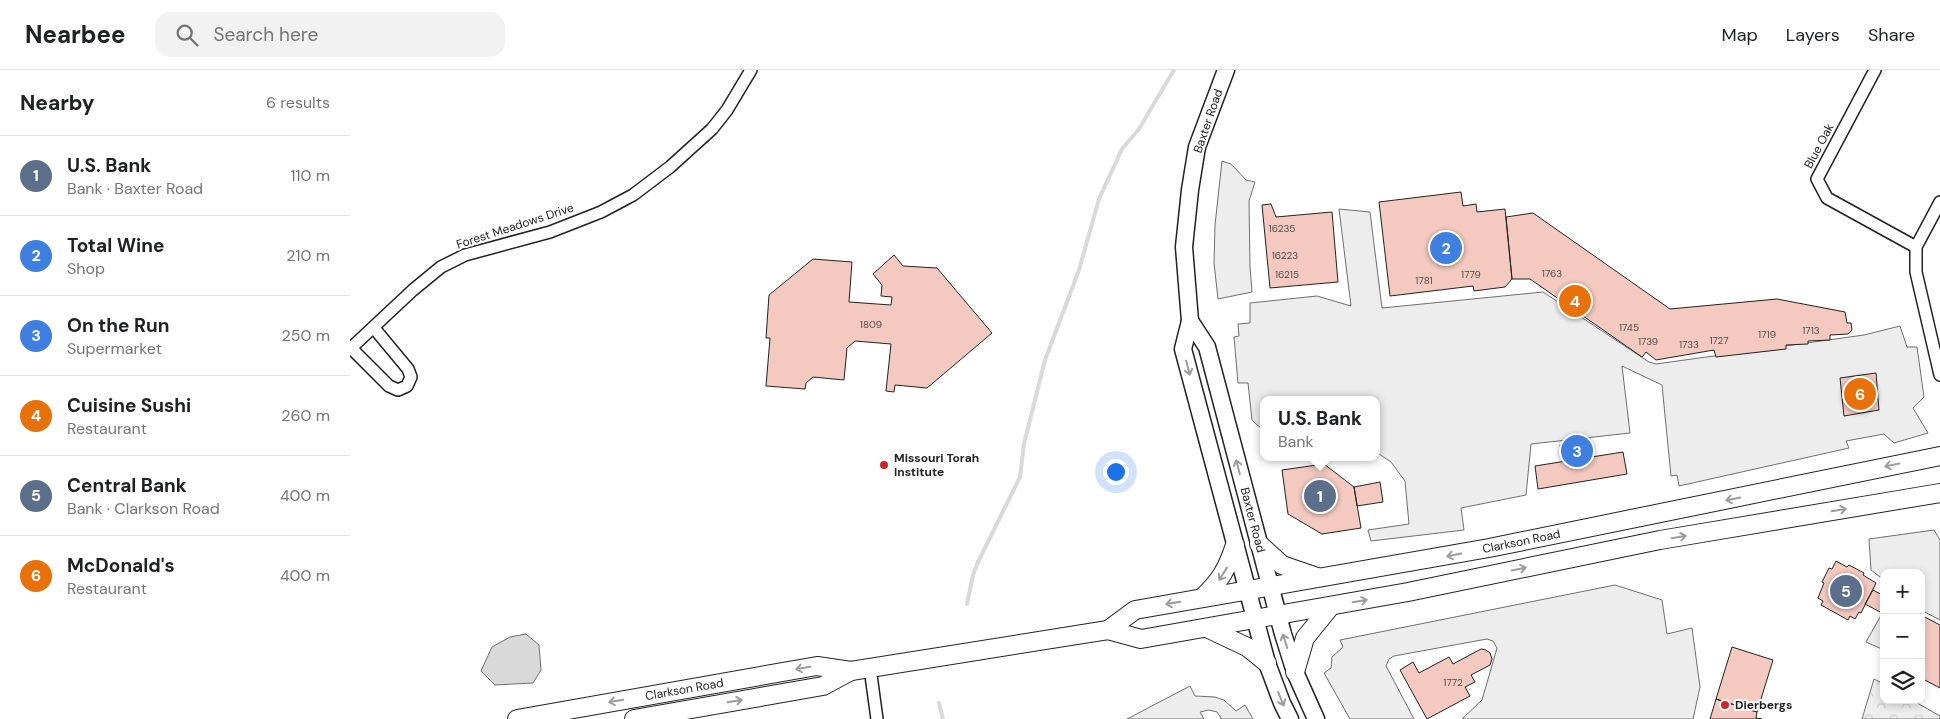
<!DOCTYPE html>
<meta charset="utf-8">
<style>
:root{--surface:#fff;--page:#f2f2f2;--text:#202124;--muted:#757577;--line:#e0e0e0;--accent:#c62828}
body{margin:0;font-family:"DM Sans",sans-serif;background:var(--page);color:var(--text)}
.controls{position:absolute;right:15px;bottom:15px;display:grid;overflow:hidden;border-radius:10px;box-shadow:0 2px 8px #0003}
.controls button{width:45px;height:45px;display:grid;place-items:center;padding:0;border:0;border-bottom:1px solid var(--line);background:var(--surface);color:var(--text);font:25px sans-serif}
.you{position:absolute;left:765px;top:401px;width:18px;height:18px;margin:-12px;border:4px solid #fff;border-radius:50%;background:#1a73e8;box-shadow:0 0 0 8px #1a73e833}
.badge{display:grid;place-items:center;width:32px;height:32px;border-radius:50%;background:var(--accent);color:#fff;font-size:16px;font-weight:700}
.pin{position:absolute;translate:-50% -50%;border:2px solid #fff;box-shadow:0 1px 5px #0006}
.popup{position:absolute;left:910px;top:326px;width:120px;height:65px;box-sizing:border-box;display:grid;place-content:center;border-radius:10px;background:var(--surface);filter:drop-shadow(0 1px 4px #0005);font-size:16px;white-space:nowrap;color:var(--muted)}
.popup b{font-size:19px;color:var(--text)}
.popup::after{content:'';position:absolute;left:50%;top:100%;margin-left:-10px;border:10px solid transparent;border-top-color:var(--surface)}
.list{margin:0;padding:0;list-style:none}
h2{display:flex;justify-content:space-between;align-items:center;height:65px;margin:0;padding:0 20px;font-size:21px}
h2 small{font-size:16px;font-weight:400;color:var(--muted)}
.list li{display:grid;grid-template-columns:32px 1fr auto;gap:15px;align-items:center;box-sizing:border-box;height:80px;padding:0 20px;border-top:1px solid var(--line)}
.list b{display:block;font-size:19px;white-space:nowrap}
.list p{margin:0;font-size:16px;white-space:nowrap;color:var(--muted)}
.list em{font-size:16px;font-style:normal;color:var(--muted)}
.icon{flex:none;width:28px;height:28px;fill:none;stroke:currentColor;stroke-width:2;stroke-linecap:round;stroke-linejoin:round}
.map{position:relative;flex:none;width:1590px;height:649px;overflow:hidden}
header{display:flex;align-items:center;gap:30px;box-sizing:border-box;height:70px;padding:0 25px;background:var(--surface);border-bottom:1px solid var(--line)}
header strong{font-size:24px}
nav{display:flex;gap:28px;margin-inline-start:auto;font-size:18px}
.search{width:350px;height:45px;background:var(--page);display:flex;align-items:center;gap:12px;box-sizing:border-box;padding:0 18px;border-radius:15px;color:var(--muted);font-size:19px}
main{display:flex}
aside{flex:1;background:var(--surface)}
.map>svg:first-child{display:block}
.park{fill:url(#park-crowns);stroke:#6f6f6f}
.parking{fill:#ededed;stroke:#6f6f6f}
.water{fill:#d9d9d9;stroke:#6f6f6f}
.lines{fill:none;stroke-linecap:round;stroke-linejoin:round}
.stream{stroke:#d9d9d9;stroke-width:4}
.building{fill:#f3c9c0;stroke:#222}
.street-casing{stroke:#222;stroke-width:14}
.secondary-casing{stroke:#222;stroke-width:19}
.primary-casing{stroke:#222;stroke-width:20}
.street{stroke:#fff;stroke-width:11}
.secondary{stroke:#fff;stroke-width:16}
.primary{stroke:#fff;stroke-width:18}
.oneway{stroke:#9c9c9c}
.poi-dot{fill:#c62828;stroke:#fff;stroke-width:2}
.labels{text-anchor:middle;stroke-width:4;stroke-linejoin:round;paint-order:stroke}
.number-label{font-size:10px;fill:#564c4a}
.street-label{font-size:12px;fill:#222;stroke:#fff}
.poi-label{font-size:12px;font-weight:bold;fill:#222;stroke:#fff;text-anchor:start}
</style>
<header>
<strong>Nearbee</strong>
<div class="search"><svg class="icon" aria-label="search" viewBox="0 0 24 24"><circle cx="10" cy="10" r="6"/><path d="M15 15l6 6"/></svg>Search here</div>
<nav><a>Map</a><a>Layers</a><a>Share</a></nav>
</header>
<main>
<aside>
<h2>Nearby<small>6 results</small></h2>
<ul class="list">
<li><span class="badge" style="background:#5c6f8a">1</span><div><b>U.S. Bank</b><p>Bank · Baxter Road</p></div><em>110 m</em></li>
<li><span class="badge" style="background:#3f7fe0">2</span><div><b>Total Wine</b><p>Shop</p></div><em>210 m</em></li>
<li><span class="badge" style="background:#3f7fe0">3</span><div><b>On the Run</b><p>Supermarket</p></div><em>250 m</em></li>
<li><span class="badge" style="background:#e8710a">4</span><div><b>Cuisine Sushi</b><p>Restaurant</p></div><em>260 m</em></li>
<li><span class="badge" style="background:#5c6f8a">5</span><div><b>Central Bank</b><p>Bank · Clarkson Road</p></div><em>400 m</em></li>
<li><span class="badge" style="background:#e8710a">6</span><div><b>McDonald's</b><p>Restaurant</p></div><em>400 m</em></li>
</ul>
</aside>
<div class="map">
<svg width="1590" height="649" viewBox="0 0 1590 649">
<defs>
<pattern id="park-crowns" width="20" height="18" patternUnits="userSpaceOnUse" patternTransform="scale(1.25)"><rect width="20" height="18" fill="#eee"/><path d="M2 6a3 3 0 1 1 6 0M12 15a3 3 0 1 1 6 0" fill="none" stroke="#ccc"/></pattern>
</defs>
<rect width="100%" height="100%" fill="#fff"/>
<path class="park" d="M1524 609 1534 614V630H1562L1590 646V649H1512Z"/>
<path class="parking" d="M872 91 881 94 896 110 905 112 899 131 900 197 902 222 868 229 864 193 865 155Z
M989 139 1020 142 1032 238 1193 222 1299 292 1306 294 1514 265 1550 256 1557 277H1567L1574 327 1563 338 1578 363 1544 373 1534 364 1496 371 1499 378 1329 416 1327 405 1321 406 1312 315 1272 296 1280 363 1181 374 1176 425 1111 438 1114 460 1021 471 1018 460 1059 454 1055 411 1041 392 1026 382V330H914V357H910L906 354 902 350 898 313H888L884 267 889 266 888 254 900 253V233L967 226 1001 236Z
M1584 460 1590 470V550L1571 540V503H1534V510L1521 500 1519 469Z
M1265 515 1312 530 1317 564 1342 558 1350 617 1343 649H1112L1132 630 1147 578 1143 571 1137 569 1044 586 1039 589 1036 596 1064 649H1000L974 603 981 598 982 587 993 577 990 570Z
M1534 540V580L1516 572Z
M840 616 845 626 865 627 874 630 886 641 895 635 903 649H870L871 648 867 642 859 640 850 642 854 649H777Z"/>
<path class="water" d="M176 564 189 575 191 600 183 613 145 615 131 601 142 577 160 567Z"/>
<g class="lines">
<path class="stream" d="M617 534 623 505 628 492 670 407 674 374 695 290 729 200 749 129 772 79 789 59 824 0
M589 633 593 649"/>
</g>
<path class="building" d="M1111 122 1113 136 1126 134 1127 142 1155 139 1162 209 1155 217 1124 221 1123 216 1040 226 1029 132Z
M921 134 926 147 982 142 988 212 920 218 912 135Z
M1183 143 1320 239 1427 229 1495 242 1497 253H1501L1502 260 1498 264 1480 265V270L1458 271V274L1436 275V279L1366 287 1364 280 1306 290 1296 282 1292 287 1180 209H1162L1156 147Z
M544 185 553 196 587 198 642 263 577 318 545 315 544 322 536 321 541 274 505 271 497 278 494 310 463 307 456 313 455 319 416 316 420 268H416L419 225 463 189 502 192 499 232 541 235 542 227 531 226 532 215 523 204Z
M1526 303 1529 340 1494 346 1490 308Z
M1240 369 1243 387 1213 392 1210 375Z
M1273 382 1277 404 1188 419 1185 396Z
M974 394 1004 417 1011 458 972 464 938 444 932 400Z
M1030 412 1033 432 1007 436 1004 417Z
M1486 491 1497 497 1499 495 1514 503 1513 505 1526 513 1511 543 1509 542 1505 549 1500 546 1498 550 1471 535 1473 531 1468 528 1474 513 1472 512 1479 498 1482 499Z
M1523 520 1534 526V539L1532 543 1515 534Z
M1571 545 1590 555V618L1571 608Z
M1382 577 1423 590 1407 642 1366 629Z
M1131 579 1136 580 1140 583 1142 589 1140 595 1121 605 1125 612 1115 617 1120 626 1077 649 1050 600 1063 592 1069 603 1099 587 1103 594Z
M1366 629 1407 642 1406 648 1412 649H1360Z"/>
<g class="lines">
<g class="street-casing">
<path id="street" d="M1525 0 1467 109 1477 128 1566 177
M1590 132 1566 177V202L1590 305
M1 278 39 316 48 320 57 316 61 307 58 299 24 258
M0 279 63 220 91 197 115 185 200 162 251 142 283 125 320 97 362 59 377 40 401 0
M520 598 527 649"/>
</g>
<g class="secondary-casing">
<g id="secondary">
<path d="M876 0 847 77 840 120 834 177 840 251 833 279 917 593 932 633 940 649"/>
<path id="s1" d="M840 251 857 277 933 564 945 602 966 649"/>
</g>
</g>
<g class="primary-casing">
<g id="primary">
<path d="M909 474 932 495 967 507"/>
<path d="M852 528C871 510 877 499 885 475"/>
<path d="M857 558 897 577 917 593"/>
<path id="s2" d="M758 560 785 540 1139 478 1590 386"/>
<path d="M945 602 955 568 981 536"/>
<path id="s3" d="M167 649 467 596 501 601 758 560 791 569 1058 522 1310 470 1590 423"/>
<path d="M284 649 473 616 501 601"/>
</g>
</g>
<use href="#street" class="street"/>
<use href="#secondary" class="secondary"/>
<use href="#primary" class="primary"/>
</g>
<defs><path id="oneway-shaft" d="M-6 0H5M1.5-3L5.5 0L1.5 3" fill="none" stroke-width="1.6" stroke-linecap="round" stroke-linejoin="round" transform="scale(1.25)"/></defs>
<g class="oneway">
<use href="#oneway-shaft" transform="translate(838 298) rotate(75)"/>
<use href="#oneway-shaft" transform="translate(1542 395) rotate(169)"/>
<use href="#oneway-shaft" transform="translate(888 397) rotate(-104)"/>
<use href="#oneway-shaft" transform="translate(1383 429) rotate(169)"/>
<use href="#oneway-shaft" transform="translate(1489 440) rotate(-10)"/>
<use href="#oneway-shaft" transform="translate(1329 467) rotate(-9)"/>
<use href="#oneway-shaft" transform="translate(1104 485) rotate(169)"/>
<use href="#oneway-shaft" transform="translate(1169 499) rotate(-12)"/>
<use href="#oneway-shaft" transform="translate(873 504) rotate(122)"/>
<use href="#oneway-shaft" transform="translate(1010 531) rotate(-10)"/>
<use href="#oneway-shaft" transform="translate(823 533) rotate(170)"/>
<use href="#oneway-shaft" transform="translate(935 571) rotate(-108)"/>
<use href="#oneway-shaft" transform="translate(453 598) rotate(170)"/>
<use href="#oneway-shaft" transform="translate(931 629) rotate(68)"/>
<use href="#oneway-shaft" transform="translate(266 631) rotate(170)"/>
<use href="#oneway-shaft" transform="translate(385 631) rotate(-10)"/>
</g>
<g class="poi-dot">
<circle cx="534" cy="395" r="5"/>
<circle cx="1375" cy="635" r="5"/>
</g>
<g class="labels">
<g class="number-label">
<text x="932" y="162">16235</text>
<text x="935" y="189">16223</text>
<text x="1202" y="207">1763</text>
<text x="937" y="208">16215</text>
<text x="1121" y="208">1779</text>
<text x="1074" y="214">1781</text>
<text x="521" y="258">1809</text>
<text x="1279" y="261">1745</text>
<text x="1461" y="264">1713</text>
<text x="1417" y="268">1719</text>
<text x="1369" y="274">1727</text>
<text x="1298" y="275">1739</text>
<text x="1339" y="278">1733</text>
<text x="1103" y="616">1772</text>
</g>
<g class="street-label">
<text transform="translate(858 51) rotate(-71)" y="4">Baxter Road</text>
<text transform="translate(1469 76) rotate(-62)" y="4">Blue Oak</text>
<text transform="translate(165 156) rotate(-18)" y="4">Forest Meadows Drive</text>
<text dy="4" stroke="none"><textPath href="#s1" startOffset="210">Baxter Road</textPath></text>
<text dy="4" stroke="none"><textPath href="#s2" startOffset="426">Clarkson Road</textPath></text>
<text dy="4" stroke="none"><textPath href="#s3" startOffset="170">Clarkson Road</textPath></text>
</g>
<g class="poi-label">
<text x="544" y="392">Missouri Torah<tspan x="544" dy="14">Institute</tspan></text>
<text x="1385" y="639">Dierbergs</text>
</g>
</g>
</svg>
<div class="controls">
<button>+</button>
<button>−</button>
<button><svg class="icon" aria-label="layers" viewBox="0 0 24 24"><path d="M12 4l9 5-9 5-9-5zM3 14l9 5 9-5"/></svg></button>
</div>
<div class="you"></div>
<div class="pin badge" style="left:970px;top:426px;background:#5c6f8a">1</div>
<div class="popup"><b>U.S. Bank</b>Bank</div>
<div class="pin badge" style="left:1096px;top:178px;background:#3f7fe0">2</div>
<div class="pin badge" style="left:1227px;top:381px;background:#3f7fe0">3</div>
<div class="pin badge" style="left:1225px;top:231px;background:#e8710a">4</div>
<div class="pin badge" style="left:1496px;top:521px;background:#5c6f8a">5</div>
<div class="pin badge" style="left:1510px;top:324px;background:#e8710a">6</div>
</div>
</main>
